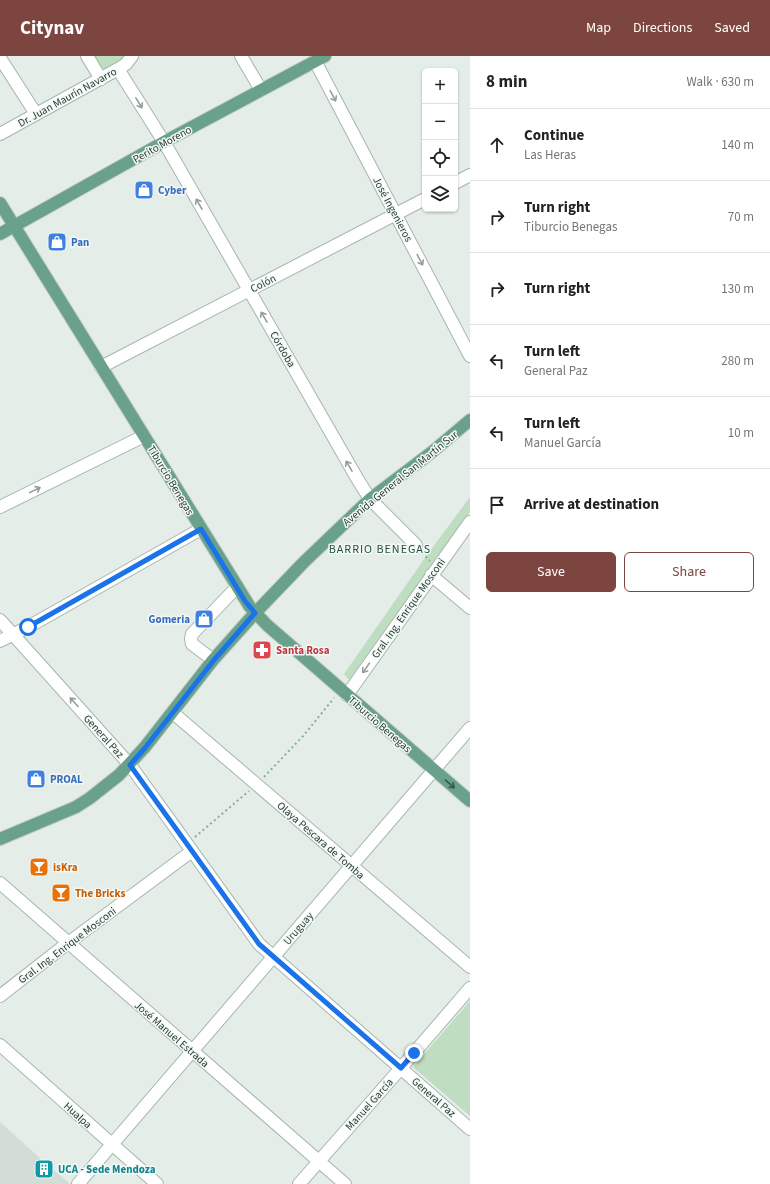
<!DOCTYPE html>
<meta charset="utf-8">
<style>
:root{--surface:#fff;--page:#f6f6f6;--text:#222;--muted:#767676;--line:#e0e0e0;--accent:#7d453f}
body{margin:0;font-family:"Source Sans 3",sans-serif;background:var(--page);color:var(--text)}
.controls{position:absolute;right:12px;top:12px;display:grid;overflow:hidden;border-radius:6px;box-shadow:0 1px 3px #0004}
.controls button{width:36px;height:36px;display:grid;place-items:center;padding:0;border:0;border-bottom:1px solid var(--line);background:var(--surface);color:var(--text);font:20px sans-serif}
.stop{position:absolute;width:12px;height:12px;margin:-9px;border:3px solid #1a73e8;border-radius:50%;background:#fff}
.stop.end{background:#1a73e8;border-color:#fff;box-shadow:0 1px 4px #0008}
.list{margin:0;padding:0;list-style:none}
h2{display:flex;justify-content:space-between;align-items:center;height:52px;margin:0;padding:0 16px;font-size:17px}
h2 small{font-size:13px;font-weight:400;color:var(--muted)}
.list li{display:grid;grid-template-columns:26px 1fr auto;gap:12px;align-items:center;box-sizing:border-box;height:72px;padding:0 16px;border-top:1px solid var(--line)}
.list b{display:block;font-size:15px;white-space:nowrap}
.list p{margin:0;font-size:13px;white-space:nowrap;color:var(--muted)}
.list em{font-size:13px;font-style:normal;color:var(--muted)}
.actions{display:flex;gap:8px;padding:12px 16px}
.actions a{flex:1;padding:9px 0;border:1px solid var(--accent);border-radius:6px;text-align:center;font-size:14px;color:var(--accent)}
.actions .main{background:var(--accent);color:#fff}
.icon{flex:none;width:22px;height:22px;fill:none;stroke:currentColor;stroke-width:2;stroke-linecap:round;stroke-linejoin:round}
.map{position:relative;flex:none;width:470px;height:1128px;overflow:hidden}
header{display:flex;align-items:center;gap:24px;box-sizing:border-box;height:56px;padding:0 20px;background:var(--accent);color:#fff}
header strong{font-size:19px}
nav{display:flex;gap:22px;margin-inline-start:auto;font-size:14px}
main{display:flex}
aside{flex:1;background:var(--surface)}
.map>svg:first-child{display:block}
.built{fill:#d2ddd6}
.green{fill:#beddc1}
.lines{fill:none;stroke-linecap:round;stroke-linejoin:round}
.minor-casing{stroke:#a7b5ae;stroke-width:14}
.major-casing{stroke:#c2c9c6;stroke-width:14}
.path{stroke:#85af9c;stroke-width:2;stroke-dasharray:2 3;stroke-linecap:butt}
.minor{stroke:#fff;stroke-width:12}
.major{stroke:#6aa18b;stroke-width:12}
.oneway{stroke:#929e99}
.oneway2{stroke:#365749}
.route{stroke:#1a73e8;stroke-width:5}
.labels{text-anchor:middle;stroke-width:3;stroke-linejoin:round;paint-order:stroke}
.street-label{font-size:11px;fill:#243e33;stroke:#f4f9f6}
.shop-label{font-size:11px;font-weight:bold;fill:#366cbe;stroke:#f4f9f6;text-anchor:start}
.health-label{font-size:11px;font-weight:bold;fill:#be3a42;stroke:#f4f9f6;text-anchor:start}
.food-label{font-size:11px;font-weight:bold;fill:#c56008;stroke:#f4f9f6;text-anchor:start}
.culture-label{font-size:11px;font-weight:bold;fill:#0d838f;stroke:#f4f9f6;text-anchor:start}
.neighbourhood-label{font-size:12px;letter-spacing:1px;fill:#20503d;stroke:#f4f9f6}
</style>
<header>
<strong>Citynav</strong>
<nav><a>Map</a><a>Directions</a><a>Saved</a></nav>
</header>
<main>
<div class="map">
<svg width="470" height="1128" viewBox="0 0 470 1128">
<rect width="100%" height="100%" fill="#e4ede8"/>
<path class="built" d="M0 1066 42 1104 70 1128H0Z"/>
<path class="green" d="M94 0H125L122 4 105 13 101 11Z
M470 441V456L349 624 344 618 427 499Z
M470 945V1060L413 1011Z"/>
<g class="lines">
<g class="minor-casing">
<path id="minor" d="M87 0 101 23
M241 0 261 34
M0 2 36 58
M315 5 470 300
M118 13 164 86 358 424 370 443 416 489
M0 78 118 13 126 8 132 0
M455 127 470 119
M101 311 425 143
M0 451 144 380
M431 519 470 552
M0 564 130 709 259 888 470 1073
M0 585 28 571 201 473
M213 604 192 588 191 583 192 578 237 531
M347 639 470 466
M172 656 470 911
M0 827 345 1128
M0 940 68 887 192 795
M0 989 157 1128
M78 1128 470 672
M299 1128 401 1012 470 932"/>
</g>
<g class="major-casing">
<path id="major" d="M0 147 250 551 267 569 470 745
M0 178 164 86 325 0
M0 783 76 751 90 742 119 719 145 691 213 604 255 557 304 506 370 443 432 396 470 364"/>
</g>
<path class="path" d="M422 497 430 505
M264 721 304 679 334 642
M195 781 249 735"/>
<use href="#minor" class="minor"/>
<use href="#major" class="major"/>
</g>
<defs><path id="oneway-shaft" d="M-6 0H5M1.5-3L5.5 0L1.5 3" fill="none" stroke-width="1.6" stroke-linecap="round" stroke-linejoin="round"/></defs>
<g class="oneway">
<use href="#oneway-shaft" transform="translate(333 40) rotate(62)"/>
<use href="#oneway-shaft" transform="translate(139 47) rotate(58)"/>
<use href="#oneway-shaft" transform="translate(199 148) rotate(-120)"/>
<use href="#oneway-shaft" transform="translate(420 204) rotate(62)"/>
<use href="#oneway-shaft" transform="translate(264 261) rotate(-120)"/>
<use href="#oneway-shaft" transform="translate(349 410) rotate(-120)"/>
<use href="#oneway-shaft" transform="translate(35 434) rotate(-26)"/>
<use href="#oneway-shaft" transform="translate(366 612) rotate(125)"/>
<use href="#oneway-shaft" transform="translate(74 646) rotate(-132)"/>
</g>
<use class="oneway2" href="#oneway-shaft" transform="translate(450 728) rotate(41)"/>
<g class="lines">
<path class="route" d="M28 571 201 473 245 545 255 557 214 604 145 692 130 709 259 888 401 1012 414 997"/>
</g>
<defs>
<g id="shop-square" transform="scale(1)"><rect x="-9" y="-9" width="18" height="18" rx="4" fill="#3f7fe0" stroke="#f4f9f6"/><path d="M-5-2.5h2.3a2.7 3.5 0 0 1 5.4 0H5L5.5 6h-11ZM-1.5-2.5h3a1.5 2.3 0 0 0-3 0Z" fill="#fff"/></g>
<g id="pharmacy-square" transform="scale(1)"><rect x="-9" y="-9" width="18" height="18" rx="4" fill="#e0444e" stroke="#f4f9f6"/><path d="M-2-6h4v4h4v4h-4v4h-4v-4h-4v-4h4Z" fill="#fff"/></g>
<g id="bar-square" transform="scale(1)"><rect x="-9" y="-9" width="18" height="18" rx="4" fill="#e8710a" stroke="#f4f9f6"/><path d="M-6-5H6L.8 .8V4.5H3.5V6h-7V4.5H-.8V.8Z" fill="#fff"/></g>
<g id="building-square" transform="scale(1)"><rect x="-9" y="-9" width="18" height="18" rx="4" fill="#0f9aa8" stroke="#f4f9f6"/><path d="M-4-6H4V6H1V3H-1V6H-4ZM-2.5-4.3h1.7v1.8h-1.7ZM.8-4.3h1.7v1.8H.8ZM-2.5-1h1.7V.8h-1.7ZM.8-1h1.7V.8H.8Z" fill="#fff"/></g>
</defs>
<g fill-rule="evenodd">
<use href="#shop-square" x="144" y="134"/>
<use href="#shop-square" x="57" y="186"/>
<use href="#shop-square" x="204" y="563"/>
<use href="#pharmacy-square" x="262" y="594"/>
<use href="#shop-square" x="36" y="723"/>
<use href="#bar-square" x="39" y="811"/>
<use href="#bar-square" x="61" y="837"/>
<use href="#building-square" x="44" y="1113"/>
</g>
<g class="labels">
<g class="street-label">
<text transform="translate(67 41) rotate(-29)" y="4">Dr. Juan Maurín Navarro</text>
<text transform="translate(162 88) rotate(-29)" y="4">Perito Moreno</text>
<text transform="translate(393 153) rotate(62)" y="4">José Ingenieros</text>
<text transform="translate(263 227) rotate(-27)" y="4">Colón</text>
<text transform="translate(283 293) rotate(60)" y="4">Córdoba</text>
<text transform="translate(400 422) rotate(-39)" y="4">Avenida General San Martín Sur</text>
<text transform="translate(171 424) rotate(59)" y="4">Tiburcio Benegas</text>
<text transform="translate(408 552) rotate(-55)" y="4">Gral. Ing. Enrique Mosconi</text>
<text transform="translate(380 668) rotate(41)" y="4">Tiburcio Benegas</text>
<text transform="translate(104 680) rotate(48)" y="4">General Paz</text>
<text transform="translate(321 784) rotate(41)" y="4">Olaya Pescara de Tomba</text>
<text transform="translate(298 872) rotate(-49)" y="4">Uruguay</text>
<text transform="translate(67 889) rotate(-37)" y="4">Gral. Ing. Enrique Mosconi</text>
<text transform="translate(172 978) rotate(41)" y="4">José Manuel Estrada</text>
<text transform="translate(434 1041) rotate(41)" y="4">General Paz</text>
<text transform="translate(369 1048) rotate(-48)" y="4">Manuel García</text>
<text transform="translate(78 1059) rotate(42)" y="4">Hualpa</text>
</g>
<g class="shop-label">
<text x="158" y="138">Cyber</text>
<text x="71" y="190">Pan</text>
<text x="190" y="567" text-anchor="end">Gomeria</text>
<text x="50" y="727">PROAL</text>
</g>
<g class="health-label">
<text x="276" y="598">Santa Rosa</text>
</g>
<g class="food-label">
<text x="53" y="815">isKra</text>
<text x="75" y="841">The Bricks</text>
</g>
<g class="culture-label">
<text x="58" y="1117">UCA - Sede Mendoza</text>
</g>
<g class="neighbourhood-label">
<text x="380" y="497">BARRIO BENEGAS</text>
</g>
</g>
</svg>
<div class="controls">
<button>+</button>
<button>−</button>
<button><svg class="icon" aria-label="locate" viewBox="0 0 24 24"><circle cx="12" cy="12" r="6"/><path d="M12 2v4M12 18v4M2 12h4M18 12h4"/></svg></button>
<button><svg class="icon" aria-label="layers" viewBox="0 0 24 24"><path d="M12 4l9 5-9 5-9-5zM3 14l9 5 9-5"/></svg></button>
</div>
<div class="stop" style="left:28px;top:571px"></div>
<div class="stop end" style="left:414px;top:997px"></div>
</div>
<aside>
<h2>8 min<small>Walk · 630 m</small></h2>
<ul class="list">
<li><svg class="icon" aria-label="ahead" viewBox="0 0 24 24"><path d="M12 20V5M6 11l6-6 6 6"/></svg><div><b>Continue</b><p>Las Heras</p></div><em>140 m</em></li>
<li><svg class="icon" aria-label="right" viewBox="0 0 24 24"><path d="M7 20v-9h11M14 6l5 5-5 5"/></svg><div><b>Turn right</b><p>Tiburcio Benegas</p></div><em>70 m</em></li>
<li><svg class="icon" aria-label="right" viewBox="0 0 24 24"><path d="M7 20v-9h11M14 6l5 5-5 5"/></svg><div><b>Turn right</b></div><em>130 m</em></li>
<li><svg class="icon" aria-label="left" viewBox="0 0 24 24"><path d="M17 20v-9H6M10 6l-5 5 5 5"/></svg><div><b>Turn left</b><p>General Paz</p></div><em>280 m</em></li>
<li><svg class="icon" aria-label="left" viewBox="0 0 24 24"><path d="M17 20v-9H6M10 6l-5 5 5 5"/></svg><div><b>Turn left</b><p>Manuel García</p></div><em>10 m</em></li>
<li><svg class="icon" aria-label="arrive" viewBox="0 0 24 24"><path d="M6 21V4h12l-3 4 3 4H6"/></svg><div><b>Arrive at destination</b></div></li>
</ul>
<div class="actions"><a class="main">Save</a><a>Share</a></div>
</aside>
</main>
